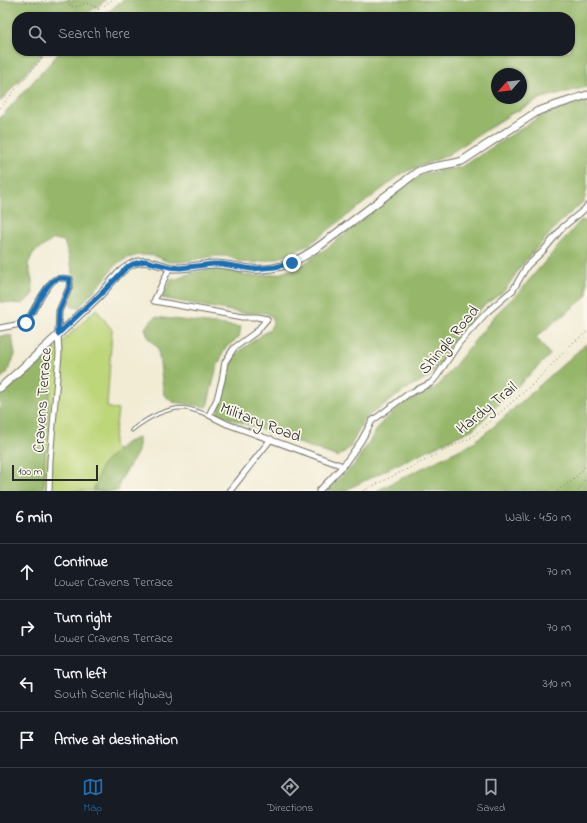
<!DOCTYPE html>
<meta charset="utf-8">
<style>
:root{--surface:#171b24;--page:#20242c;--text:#f1f3f6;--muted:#9ea1a6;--line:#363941;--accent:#1f6fb2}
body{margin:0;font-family:"Indie Flower",sans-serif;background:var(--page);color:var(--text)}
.compass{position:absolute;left:491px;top:68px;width:36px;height:36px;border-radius:50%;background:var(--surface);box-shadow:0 1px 3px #0004;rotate:243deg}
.scale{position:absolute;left:12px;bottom:10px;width:86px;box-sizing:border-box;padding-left:4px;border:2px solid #2b2b2b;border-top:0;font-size:11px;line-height:14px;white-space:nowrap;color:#2b2b2b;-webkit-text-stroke:3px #fbf7ec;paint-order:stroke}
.stop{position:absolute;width:12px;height:12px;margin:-9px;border:3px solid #1f6fb2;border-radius:50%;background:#fff}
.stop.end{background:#1f6fb2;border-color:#fff;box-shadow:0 1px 4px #0008}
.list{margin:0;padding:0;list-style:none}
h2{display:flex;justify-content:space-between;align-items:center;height:52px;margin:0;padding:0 16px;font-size:17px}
h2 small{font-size:13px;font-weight:400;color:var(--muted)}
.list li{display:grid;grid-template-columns:26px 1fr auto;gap:12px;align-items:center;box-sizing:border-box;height:56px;padding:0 16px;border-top:1px solid var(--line)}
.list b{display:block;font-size:15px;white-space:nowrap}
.list p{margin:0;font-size:13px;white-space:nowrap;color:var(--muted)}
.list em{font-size:13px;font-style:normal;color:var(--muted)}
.icon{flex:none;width:22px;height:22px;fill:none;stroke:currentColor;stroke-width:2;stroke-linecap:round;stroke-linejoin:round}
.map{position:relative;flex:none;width:587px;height:491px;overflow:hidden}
.search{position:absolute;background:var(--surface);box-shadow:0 1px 3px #0004;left:12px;right:12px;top:12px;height:44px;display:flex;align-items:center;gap:10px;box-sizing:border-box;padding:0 14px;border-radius:16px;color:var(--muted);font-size:15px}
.sheet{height:276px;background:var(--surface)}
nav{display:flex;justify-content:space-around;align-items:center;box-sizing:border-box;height:56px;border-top:1px solid var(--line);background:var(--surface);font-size:11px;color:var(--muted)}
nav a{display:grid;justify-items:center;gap:2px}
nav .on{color:var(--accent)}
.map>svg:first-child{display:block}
.green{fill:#bed67a;stroke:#748052}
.forest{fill:#96b76a;stroke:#60714a;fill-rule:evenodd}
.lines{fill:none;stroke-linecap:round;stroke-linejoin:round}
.lane-casing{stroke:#716f66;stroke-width:4.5}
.street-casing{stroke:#716f66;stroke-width:7}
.secondary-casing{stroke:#716f66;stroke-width:9}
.path{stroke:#716f66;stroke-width:1;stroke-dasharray:1 3;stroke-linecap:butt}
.lane{stroke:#fff;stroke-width:2.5}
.street{stroke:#fff;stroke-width:5}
.secondary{stroke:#fff;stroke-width:7}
.route{stroke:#1f6fb2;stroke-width:5}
.labels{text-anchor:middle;stroke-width:3.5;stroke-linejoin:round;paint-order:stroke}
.street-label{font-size:16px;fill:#2b2b2b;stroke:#fbf7ec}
</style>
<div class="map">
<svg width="587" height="491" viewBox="0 0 587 491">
<rect width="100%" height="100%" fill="#fbf7ec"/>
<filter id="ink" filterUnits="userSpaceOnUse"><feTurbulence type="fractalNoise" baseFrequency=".025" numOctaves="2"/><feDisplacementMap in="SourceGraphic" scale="8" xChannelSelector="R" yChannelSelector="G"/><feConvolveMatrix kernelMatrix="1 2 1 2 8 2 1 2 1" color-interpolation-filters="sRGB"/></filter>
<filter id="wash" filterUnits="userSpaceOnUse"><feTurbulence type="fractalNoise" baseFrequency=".012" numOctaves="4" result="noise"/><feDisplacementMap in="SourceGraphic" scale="16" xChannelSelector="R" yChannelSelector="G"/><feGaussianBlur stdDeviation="0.9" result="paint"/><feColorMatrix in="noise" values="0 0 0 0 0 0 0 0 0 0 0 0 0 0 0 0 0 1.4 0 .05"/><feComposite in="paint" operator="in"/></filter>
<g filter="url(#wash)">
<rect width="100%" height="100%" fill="#f2ecd5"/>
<path class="green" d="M96 309 112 330 107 407 118 410 113 446 124 458 118 491H0V408L65 339Z"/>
<path class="forest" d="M0 0H106L83 17H17V51H45L0 102Z
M123 0H587V87L542 98 529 105 511 114 446 156 403 173 310 244 291 254 275 259 253 263 240 262 227 256H215L180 262H169L152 255H139L127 258 116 264 104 280 78 308 71 306C70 296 74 293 74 285 74 270 68 255 64 241L54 239 33 253 28 264 32 280 33 294 23 304 0 302V118L61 51H570V17H102ZM497 74H521V98H497Z
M587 101V188L584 201 559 223 521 266 505 290 481 308 448 348 440 362 428 378 411 386 369 415 361 425 350 447 338 457 217 414 232 359 241 350 270 329 273 323 272 317 265 313H242L162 298 172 278 177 279 191 273 212 269 226 270 250 276 277 274 298 268 327 248 412 180 426 173 462 167 539 117 553 111Z
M581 220 587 222V296L536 337 550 355 473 429 396 465 344 491H326L354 465 382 422 403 404 427 393 439 385 497 313 518 293Z
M155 317 241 327 239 337 225 348 216 370 207 407 173 402 164 395 158 348 149 339 145 328Z
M0 336H12L15 355 7 373 0 379Z
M587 343V491H376L471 444 492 428Z
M53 347 55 356 46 423 44 481 42 491H0V395L23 376 48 350Z
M138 438V452L115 489V491H93L102 465 125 443Z"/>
</g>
<g filter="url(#ink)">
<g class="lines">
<g class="lane-casing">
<path id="lane" d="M132 430C146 419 165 408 184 408 192 409 200 412 208 415"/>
</g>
<g class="street-casing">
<path id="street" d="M170 267 154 301 243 317H257L267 319
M267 319 256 332 234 348 225 362 222 380 217 399 209 415 227 424 343 466
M0 328 26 323C32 313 45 287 54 280 59 277 65 278 70 279L69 288 59 311 58 334 59 354 50 460 49 491
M230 491 271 439
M319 491 343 466 361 441 372 421 408 394 431 383 437 376 459 343 487 312 513 290 527 266 543 251 563 227 585 209 587 206"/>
</g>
<g class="secondary-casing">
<path id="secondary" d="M0 388C34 358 67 327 100 295 110 285 119 270 132 264 146 257 160 266 173 268 188 269 201 264 215 264 228 264 239 268 251 269 279 271 299 261 321 245L417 172C431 165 447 166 462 161L538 111 587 95"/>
</g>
<path class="path" d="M23 0 24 2 38 3 46 0
M69 0 70 6 77 7 86 3 100 9
M88 17 112 0
M0 108 48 51
M363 491 472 437 533 384 574 342 587 332
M504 491H505
M557 491 573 480 587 465
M578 491 587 476"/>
<use href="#lane" class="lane"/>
<use href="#street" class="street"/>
<use href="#secondary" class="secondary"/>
</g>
</g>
<g class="lines" filter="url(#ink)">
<path class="route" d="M26 323C32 313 45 286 54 280 59 277 65 278 70 279L69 288 59 311 58 334 102 293 126 268 133 264 145 261 170 267 180 268 213 264H222L252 269 275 267 292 263"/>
</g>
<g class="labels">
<g class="street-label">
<text transform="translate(448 339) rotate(-50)" y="6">Shingle Road</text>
<text transform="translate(41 400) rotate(-86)" y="6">Cravens Terrace</text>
<text transform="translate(486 407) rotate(-39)" y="6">Hardy Trail</text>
<text transform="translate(261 421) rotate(21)" y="6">Military Road</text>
</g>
</g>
</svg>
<svg class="compass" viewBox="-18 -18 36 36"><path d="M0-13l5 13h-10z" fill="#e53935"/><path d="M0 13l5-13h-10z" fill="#9ea1a6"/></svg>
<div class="scale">100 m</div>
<div class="stop" style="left:26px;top:323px"></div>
<div class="stop end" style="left:292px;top:263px"></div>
<div class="search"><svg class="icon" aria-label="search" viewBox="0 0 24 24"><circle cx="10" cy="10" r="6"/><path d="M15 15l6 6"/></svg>Search here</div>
</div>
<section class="sheet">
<h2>6 min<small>Walk · 450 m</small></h2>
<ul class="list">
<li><svg class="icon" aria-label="ahead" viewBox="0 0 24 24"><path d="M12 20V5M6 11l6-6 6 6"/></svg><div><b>Continue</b><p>Lower Cravens Terrace</p></div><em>70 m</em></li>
<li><svg class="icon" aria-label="right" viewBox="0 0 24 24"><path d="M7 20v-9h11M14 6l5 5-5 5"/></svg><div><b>Turn right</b><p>Lower Cravens Terrace</p></div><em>70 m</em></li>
<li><svg class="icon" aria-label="left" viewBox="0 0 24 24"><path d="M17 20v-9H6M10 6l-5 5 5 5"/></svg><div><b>Turn left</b><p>South Scenic Highway</p></div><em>310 m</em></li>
<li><svg class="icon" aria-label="arrive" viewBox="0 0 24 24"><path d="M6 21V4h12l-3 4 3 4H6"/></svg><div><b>Arrive at destination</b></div></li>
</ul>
</section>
<nav>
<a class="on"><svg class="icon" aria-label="map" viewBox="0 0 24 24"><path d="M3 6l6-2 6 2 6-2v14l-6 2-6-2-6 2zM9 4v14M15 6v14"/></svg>Map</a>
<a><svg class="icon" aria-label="directions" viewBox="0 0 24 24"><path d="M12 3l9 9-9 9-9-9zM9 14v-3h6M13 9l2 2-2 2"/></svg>Directions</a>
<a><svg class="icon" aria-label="saved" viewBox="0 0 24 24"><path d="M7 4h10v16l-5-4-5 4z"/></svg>Saved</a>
</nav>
